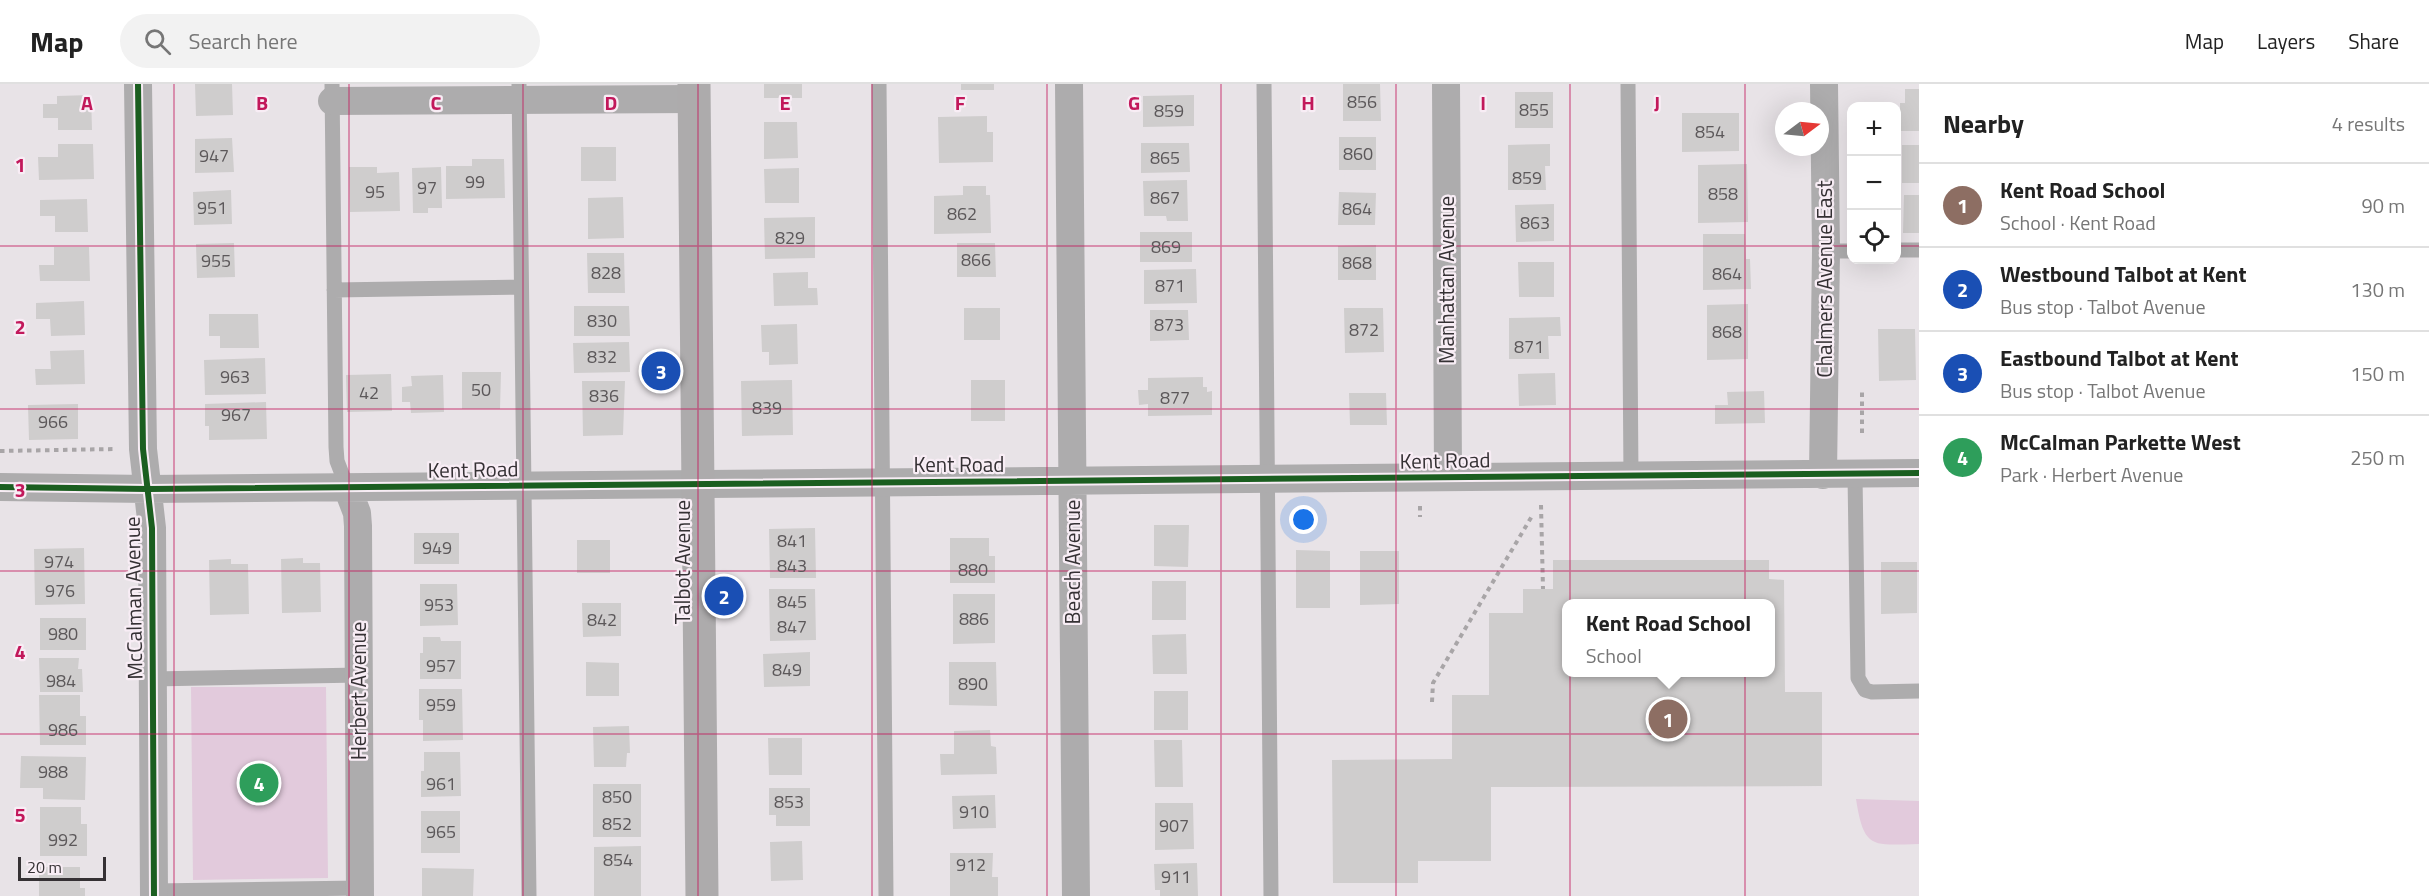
<!DOCTYPE html>
<meta charset="utf-8">
<style>
:root{--surface:#fff;--page:#f2f2f2;--text:#222;--muted:#767676;--line:#e0e0e0;--accent:#0b8043}
body{margin:0;font-family:"Titillium Web",sans-serif;background:var(--page);color:var(--text)}
.controls{position:absolute;right:18px;top:18px;display:grid;overflow:hidden;border-radius:12px;box-shadow:0 6px 24px #0002}
.controls button{width:54px;height:54px;display:grid;place-items:center;padding:0;border:0;border-bottom:2px solid var(--line);background:var(--surface);color:var(--text);font:30px sans-serif}
.compass{position:absolute;left:1775px;top:18px;width:54px;height:54px;border-radius:50%;background:var(--surface);box-shadow:0 6px 24px #0002;rotate:74deg}
.scale{position:absolute;left:18px;bottom:15px;width:88px;box-sizing:border-box;padding-left:6px;border:3px solid #353134;border-top:0;font-size:16px;line-height:21px;white-space:nowrap;color:#353134;-webkit-text-stroke:4px #f8edf5;paint-order:stroke}
.you{position:absolute;left:1304px;top:436px;width:21px;height:21px;margin:-15px;border:4px solid #fff;border-radius:50%;background:#1a73e8;box-shadow:0 0 0 9px #1a73e833}
.badge{display:grid;place-items:center;width:39px;height:39px;border-radius:50%;background:var(--accent);color:#fff;font-size:20px;font-weight:700}
.pin{position:absolute;translate:-50% -50%;border:3px solid #fff;box-shadow:0 2px 6px #0006}
.popup{position:absolute;left:1562px;top:515px;width:213px;height:78px;box-sizing:border-box;display:grid;place-content:center;border-radius:12px;background:var(--surface);filter:drop-shadow(0 2px 4px #0005);font-size:20px;white-space:nowrap;color:var(--muted)}
.popup b{font-size:22px;color:var(--text)}
.popup::after{content:'';position:absolute;left:50%;top:100%;margin-left:-12px;border:12px solid transparent;border-top-color:var(--surface)}
.list{margin:0;padding:0;list-style:none}
h2{display:flex;justify-content:space-between;align-items:center;height:78px;margin:0;padding:0 24px;font-size:26px}
h2 small{font-size:20px;font-weight:400;color:var(--muted)}
.list li{display:grid;grid-template-columns:39px 1fr auto;gap:18px;align-items:center;box-sizing:border-box;height:84px;padding:0 24px;border-top:2px solid var(--line)}
.list b{display:block;font-size:22px;white-space:nowrap}
.list p{margin:0;font-size:20px;white-space:nowrap;color:var(--muted)}
.list em{font-size:20px;font-style:normal;color:var(--muted)}
.icon{flex:none;width:33px;height:33px;fill:none;stroke:currentColor;stroke-width:2;stroke-linecap:round;stroke-linejoin:round}
.map{position:relative;flex:none;width:1919px;height:812px;overflow:hidden}
header{display:flex;align-items:center;gap:36px;box-sizing:border-box;height:84px;padding:0 30px;background:var(--surface);border-bottom:2px solid var(--line)}
header strong{font-size:28px}
nav{display:flex;gap:33px;margin-inline-start:auto;font-size:21px}
.search{width:420px;height:54px;background:var(--page);display:flex;align-items:center;gap:15px;box-sizing:border-box;padding:0 21px;border-radius:33px;color:var(--muted);font-size:22px}
main{display:flex}
aside{flex:1;background:var(--surface)}
.map>svg:first-child{display:block}
.green{fill:#e2cadc}
.building{fill:#cfcdcd;fill-rule:evenodd}
.lines{fill:none;stroke-linecap:round;stroke-linejoin:round}
.path{stroke:#a8a5a7;stroke-width:4;stroke-dasharray:4.5 4.5;stroke-linecap:butt}
.lane{stroke:#adacad;stroke-width:15}
.street{stroke:#adacad;stroke-width:28}
.secondary{stroke:#adabac;stroke-width:33}
.cycleway-casing{stroke:#f8edf5;stroke-width:10}
.cycleway{stroke:#1b5e20;stroke-width:6}
.grid{fill:none;stroke:#c2185b;stroke-width:1.5;stroke-opacity:0.55}
.labels{text-anchor:middle;stroke-width:4.5;stroke-linejoin:round;paint-order:stroke}
.number-label{font-size:18px;fill:#5c585a}
.street-label{font-size:21px;fill:#353134;stroke:#f8edf5}
.grid-label{font-size:20px;text-anchor:middle;font-weight:bold;fill:#c2185b;stroke:#f8edf5;stroke-width:4.5;stroke-linejoin:round;paint-order:stroke}
</style>
<header>
<strong>Map</strong>
<div class="search"><svg class="icon" aria-label="search" viewBox="0 0 24 24"><circle cx="10" cy="10" r="6"/><path d="M15 15l6 6"/></svg>Search here</div>
<nav><a>Map</a><a>Layers</a><a>Share</a></nav>
</header>
<main>
<div class="map">
<svg width="1919" height="812" viewBox="0 0 1919 812">
<rect width="100%" height="100%" fill="#e8e3e7"/>
<path class="green" d="M191 603H326L328 794 193 796Z
M1856 715 1919 717V760C1872 761 1864 766 1856 715Z"/>
<path class="building" d="M195 0H232L233 31 196 32Z
M764 0H802V14H764Z
M961 0H994V6H961Z
M1343 0H1380L1381 37H1343Z
M1905 5H1919V47H1900V19H1905Z
M1515 8H1553V44H1515Z
M91 11 92 46H58V34H43V20H57V12Z
M1194 11V42L1143 43V12Z
M1682 29H1739V67L1682 68Z
M987 32V48H993V78L939 79 938 33Z
M764 38H797L798 74 764 75Z
M1339 53H1376V86H1339Z
M232 54 234 88 195 89V55Z
M1141 59H1189L1190 88 1141 89Z
M58 60H93L94 95 39 96 38 73H58Z
M1550 60V82H1545L1546 106H1508V61Z
M1902 61H1919V99H1902Z
M581 63H616V97H581Z
M472 75H504L505 114 446 115V82H472Z
M1747 80 1748 138 1698 139V81Z
M349 83H377V89L399 88 400 127 350 128Z
M441 83 442 124H428V129H413L412 84Z
M799 84V119H765L764 85Z
M1187 96 1188 137H1167L1166 132H1144L1143 97Z
M963 102H986V111H990L991 149 934 150V112L963 111Z
M231 106 232 140 194 141 193 108Z
M1339 108 1376 109 1375 141H1338Z
M1904 111H1919V149H1903Z
M623 113 624 154 588 155V114Z
M87 115 88 148H55V132H40V116Z
M1554 120V157L1516 158 1515 121Z
M815 133V174L765 175 764 134Z
M1140 148H1192V178H1140Z
M1703 150H1745L1746 175H1750L1751 205 1703 206Z
M234 159 235 193 197 194 196 160Z
M957 159H995L996 193H957Z
M1376 161V196H1338V162Z
M54 163H89L90 197H40L39 181H54Z
M587 169H624L625 209H588Z
M1518 178H1554V213H1519Z
M1196 185 1197 219 1144 220V186Z
M808 188V204H817L818 221 774 222 773 189Z
M84 217 85 251 51 252 50 235H36V219Z
M1748 220V275L1707 276V221Z
M574 222H629L630 252H574Z
M964 224H1000V256H964Z
M1344 224H1383L1384 268 1345 269Z
M1150 226H1188L1189 256 1150 257Z
M209 230H258L259 264H220V252H209Z
M1560 233 1561 252H1548L1549 275H1509V234Z
M797 240 798 280 769 281V268H762L761 241Z
M1878 245H1915L1916 296 1879 297Z
M629 258 630 288 574 289 573 259Z
M84 266 85 300 36 301 35 285H51L50 267Z
M265 274 266 310 205 311 204 276Z
M462 288H501L500 325H462Z
M1555 289 1556 321 1519 322 1518 290Z
M391 290 392 327 347 328 346 291Z
M443 291 444 328 411 329 410 318H402V303L412 302 411 292Z
M1203 293V303H1207V308L1212 307V331L1148 332V320L1139 321 1138 306H1148V294Z
M792 296 793 351 742 352 741 297Z
M971 296H1005V337H971Z
M582 297H625L623 351 583 352Z
M1764 307 1765 339 1715 340V321H1728L1727 308Z
M1349 309H1386L1387 341H1350Z
M266 318 267 355 209 356V342H205V320Z
M78 320V355L29 356 28 321Z
M1154 441H1189L1188 483 1154 482Z
M815 444 816 494H770L769 445Z
M414 449H459V480H414Z
M950 454H989V472H995V499H950Z
M577 456H610V489H577Z
M84 464 85 520 35 521 34 465Z
M1296 466 1330 467V524H1296Z
M1360 467H1399V520L1360 521Z
M303 474V479H320L321 528 282 529 281 475Z
M231 475V480H248L249 530 210 531 209 476Z
M1553 476H1769V495L1784 496 1785 608H1822V702L1491 703V777H1418V799H1333L1332 676 1452 675V611H1489V529H1523V505H1553ZM1566 519H1770V588H1566Z
M1881 478H1917V529L1881 530Z
M1152 497H1186V536H1152Z
M420 500H457L458 541 420 542Z
M769 505H815L816 556 770 557Z
M953 510H995V559L953 560Z
M582 519H621V552L583 553Z
M40 534H86V566H40Z
M1186 550 1187 590H1153L1152 551Z
M423 553H440L441 557H461V595H420V569H423Z
M810 568V602L764 603 763 570Z
M39 574H79L78 585H82L83 608H40Z
M586 578 619 579V612H586Z
M949 578H996L997 622 949 621Z
M419 605H462L463 656 423 657V636H419Z
M1154 607H1188V646H1154Z
M39 611H80V632H86V661H40Z
M629 642 630 669H627L626 683H594L593 643Z
M990 646 991 662 996 663 997 690 941 691 940 670H954V647Z
M768 654H802V691H769Z
M1154 656H1182L1183 703H1155Z
M424 668H460L461 712 421 713V687H424Z
M21 672 86 673 85 716 43 715V704H20Z
M593 700H641V753H593Z
M769 704H810V742H776V731H769Z
M995 711 996 744 953 745 952 712Z
M1155 719H1193L1194 765 1155 766Z
M40 723H81V740H87V772H40Z
M421 727H460V769H421Z
M802 757 803 796 771 797 770 758Z
M641 762V812H594V763Z
M950 769H993L992 793H998V812H950Z
M1197 779 1198 812H1160V806H1155L1154 780Z
M39 783H80V804H85V812H39Z
M422 784 474 785 473 812H422Z"/>
<g class="lines">
<path class="path" d="M1862 349V305
M0 367 116 365
M1541 421 1543 505
M1420 422V433
M1432 618 1433 599 1532 432"/>
<path class="lane" d="M332 0 336 363 337 377 347 403
M519 0 529 812
M879 0 886 812
M1264 0 1271 812
M1628 0 1631 392
M1896 166H1919
M1826 167H1852
M334 206 521 203
M1855 391 1858 594 1865 606 1872 608 1919 607
M152 595 359 591
M154 807 360 804"/>
<path class="street" d="M138 0 143 365 152 444 154 812
M1069 0 1076 812
M1446 0 1448 393
M332 17 694 15
M1823 391 1826 167 1824 0
M0 403 148 405 1919 389
M347 403 357 429 358 442 360 812"/>
<path class="secondary" d="M694 0 702 812"/>
<g class="cycleway-casing">
<path id="cycleway" d="M138 0 143 365 152 444 154 812
M0 403 148 405 1919 389"/>
</g>
<use href="#cycleway" class="cycleway"/>
</g>
<path class="grid" d="M174 0V812M349 0V812M523 0V812M698 0V812M872 0V812M1047 0V812M1221 0V812M1396 0V812M1570 0V812M1745 0V812M0 162H1852M1896 162H1919M0 325H1919M0 487H1919M0 650H1919"/>
<g class="labels">
<g class="number-label">
<text x="1362" y="24">856</text>
<text x="1534" y="32">855</text>
<text x="1169" y="33">859</text>
<text x="1710" y="54">854</text>
<text x="1358" y="76">860</text>
<text x="214" y="78">947</text>
<text x="1165" y="80">865</text>
<text x="1527" y="100">859</text>
<text x="475" y="104">99</text>
<text x="427" y="110">97</text>
<text x="375" y="114">95</text>
<text x="1723" y="116">858</text>
<text x="1165" y="120">867</text>
<text x="212" y="130">951</text>
<text x="1357" y="131">864</text>
<text x="962" y="136">862</text>
<text x="1535" y="145">863</text>
<text x="790" y="160">829</text>
<text x="1166" y="169">869</text>
<text x="976" y="182">866</text>
<text x="216" y="183">955</text>
<text x="1357" y="185">868</text>
<text x="606" y="195">828</text>
<text x="1727" y="196">864</text>
<text x="1170" y="208">871</text>
<text x="602" y="243">830</text>
<text x="1169" y="247">873</text>
<text x="1364" y="252">872</text>
<text x="1727" y="254">868</text>
<text x="1529" y="269">871</text>
<text x="602" y="279">832</text>
<text x="235" y="299">963</text>
<text x="481" y="312">50</text>
<text x="369" y="315">42</text>
<text x="604" y="318">836</text>
<text x="1175" y="320">877</text>
<text x="767" y="330">839</text>
<text x="236" y="337">967</text>
<text x="53" y="344">966</text>
<text x="792" y="463">841</text>
<text x="437" y="470">949</text>
<text x="59" y="484">974</text>
<text x="792" y="488">843</text>
<text x="973" y="492">880</text>
<text x="60" y="513">976</text>
<text x="792" y="524">845</text>
<text x="439" y="527">953</text>
<text x="974" y="541">886</text>
<text x="602" y="542">842</text>
<text x="792" y="549">847</text>
<text x="63" y="556">980</text>
<text x="441" y="588">957</text>
<text x="787" y="592">849</text>
<text x="61" y="603">984</text>
<text x="973" y="606">890</text>
<text x="441" y="627">959</text>
<text x="63" y="652">986</text>
<text x="53" y="694">988</text>
<text x="441" y="706">961</text>
<text x="617" y="719">850</text>
<text x="789" y="724">853</text>
<text x="974" y="734">910</text>
<text x="617" y="746">852</text>
<text x="1174" y="748">907</text>
<text x="441" y="754">965</text>
<text x="63" y="762">992</text>
<text x="618" y="782">854</text>
<text x="971" y="787">912</text>
<text x="1176" y="799">911</text>
</g>
<g class="street-label">
<text transform="translate(1825 195) rotate(-90)" y="7">Chalmers Avenue East</text>
<text transform="translate(1447 196) rotate(-90)" y="7">Manhattan Avenue</text>
<text transform="translate(1445 377) rotate(-1)" y="7">Kent Road</text>
<text x="959" y="388">Kent Road</text>
<text transform="translate(473 386) rotate(-1)" y="7">Kent Road</text>
<text transform="translate(683 478) rotate(-90)" y="7">Talbot Avenue</text>
<text transform="translate(1073 478) rotate(-90)" y="7">Beach Avenue</text>
<text transform="translate(134 514) rotate(-91)" y="7">McCalman Avenue</text>
<text transform="translate(359 607) rotate(-90)" y="7">Herbert Avenue</text>
</g>
</g>
<g class="grid-label">
<text x="87" y="26">A</text>
<text x="262" y="26">B</text>
<text x="436" y="26">C</text>
<text x="611" y="26">D</text>
<text x="785" y="26">E</text>
<text x="960" y="26">F</text>
<text x="1134" y="26">G</text>
<text x="1308" y="26">H</text>
<text x="1483" y="26">I</text>
<text x="1657" y="26">J</text>
<text x="20" y="88">1</text>
<text x="20" y="250">2</text>
<text x="20" y="413">3</text>
<text x="20" y="575">4</text>
<text x="20" y="738">5</text>
</g>
</svg>
<div class="controls">
<button>+</button>
<button>−</button>
<button><svg class="icon" aria-label="locate" viewBox="0 0 24 24"><circle cx="12" cy="12" r="6"/><path d="M12 2v4M12 18v4M2 12h4M18 12h4"/></svg></button>
</div>
<svg class="compass" viewBox="-18 -18 36 36"><path d="M0-13l5 13h-10z" fill="#e53935"/><path d="M0 13l5-13h-10z" fill="#767676"/></svg>
<div class="scale">20 m</div>
<div class="you"></div>
<div class="pin badge" style="left:1668px;top:635px;background:#8d6e63">1</div>
<div class="popup"><b>Kent Road School</b>School</div>
<div class="pin badge" style="left:724px;top:512px;background:#1a4fb4">2</div>
<div class="pin badge" style="left:661px;top:287px;background:#1a4fb4">3</div>
<div class="pin badge" style="left:259px;top:699px;background:#2e9e5b">4</div>
</div>
<aside>
<h2>Nearby<small>4 results</small></h2>
<ul class="list">
<li><span class="badge" style="background:#8d6e63">1</span><div><b>Kent Road School</b><p>School · Kent Road</p></div><em>90 m</em></li>
<li><span class="badge" style="background:#1a4fb4">2</span><div><b>Westbound Talbot at Kent</b><p>Bus stop · Talbot Avenue</p></div><em>130 m</em></li>
<li><span class="badge" style="background:#1a4fb4">3</span><div><b>Eastbound Talbot at Kent</b><p>Bus stop · Talbot Avenue</p></div><em>150 m</em></li>
<li><span class="badge" style="background:#2e9e5b">4</span><div><b>McCalman Parkette West</b><p>Park · Herbert Avenue</p></div><em>250 m</em></li>
</ul>
</aside>
</main>
